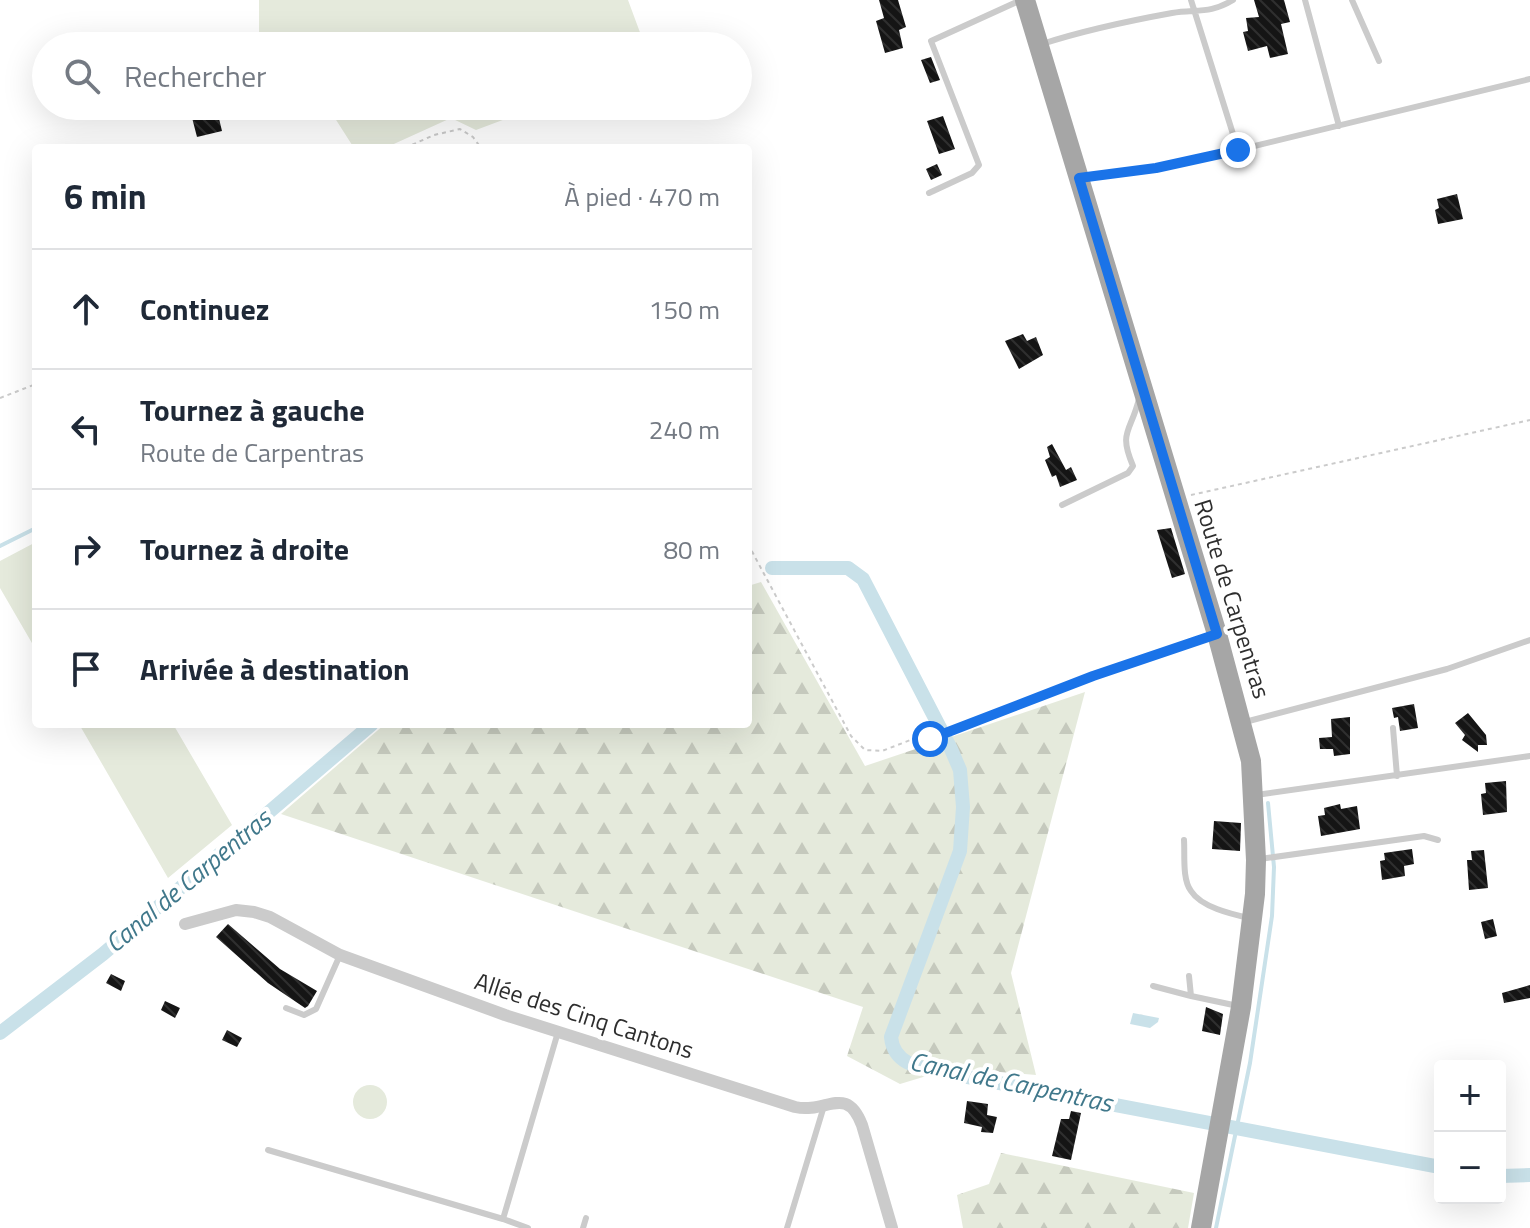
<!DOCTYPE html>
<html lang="fr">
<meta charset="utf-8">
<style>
:root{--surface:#fff;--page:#f2f2f3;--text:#1f2937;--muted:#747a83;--line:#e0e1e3}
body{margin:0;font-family:"Titillium Web",sans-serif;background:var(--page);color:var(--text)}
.controls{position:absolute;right:24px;bottom:24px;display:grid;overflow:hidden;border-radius:8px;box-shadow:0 8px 32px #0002}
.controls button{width:72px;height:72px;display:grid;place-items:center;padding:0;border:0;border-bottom:2px solid var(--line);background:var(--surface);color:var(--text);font:40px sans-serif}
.stop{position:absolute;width:24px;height:24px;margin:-18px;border:6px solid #1a73e8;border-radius:50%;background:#fff}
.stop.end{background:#1a73e8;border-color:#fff;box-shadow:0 2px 8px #0008}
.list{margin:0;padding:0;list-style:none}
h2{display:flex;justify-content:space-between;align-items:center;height:104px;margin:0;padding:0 32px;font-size:34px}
h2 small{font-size:26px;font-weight:400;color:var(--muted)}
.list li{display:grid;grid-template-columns:52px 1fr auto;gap:24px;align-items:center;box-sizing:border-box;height:120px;padding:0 32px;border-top:2px solid var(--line)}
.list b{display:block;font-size:30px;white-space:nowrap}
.list p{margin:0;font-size:26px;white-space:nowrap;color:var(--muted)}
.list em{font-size:26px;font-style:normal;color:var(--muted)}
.icon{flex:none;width:44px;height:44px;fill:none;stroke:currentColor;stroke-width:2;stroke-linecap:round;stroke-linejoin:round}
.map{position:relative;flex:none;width:1530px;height:1228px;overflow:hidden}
.search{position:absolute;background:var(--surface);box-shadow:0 8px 32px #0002;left:32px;top:32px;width:720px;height:88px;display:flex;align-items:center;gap:20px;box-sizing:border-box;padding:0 28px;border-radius:44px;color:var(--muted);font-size:30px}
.panel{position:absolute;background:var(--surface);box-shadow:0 8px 32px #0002;left:32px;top:144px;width:720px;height:584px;border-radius:8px}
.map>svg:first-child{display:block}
.green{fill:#e5eadc}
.forest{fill:url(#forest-firs)}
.water{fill:url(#water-waves)}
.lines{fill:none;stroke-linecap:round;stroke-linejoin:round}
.stream{stroke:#c9e1e9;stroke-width:4}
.canal{stroke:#c9e1e9;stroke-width:14}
.building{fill:url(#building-back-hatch)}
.path{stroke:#cbcbcb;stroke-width:2;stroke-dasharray:4 4;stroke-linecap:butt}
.service{stroke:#cbcbcb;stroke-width:6}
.minor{stroke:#cbcbcb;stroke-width:12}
.primary{stroke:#a6a6a6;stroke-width:20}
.route{stroke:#1a73e8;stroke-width:10}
.labels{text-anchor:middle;stroke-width:8;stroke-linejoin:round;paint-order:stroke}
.street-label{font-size:24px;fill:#2e2e2e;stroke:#fff}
.water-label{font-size:26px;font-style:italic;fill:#40788b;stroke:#fff}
</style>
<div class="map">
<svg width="1530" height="1228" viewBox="0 0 1530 1228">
<defs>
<pattern id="forest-firs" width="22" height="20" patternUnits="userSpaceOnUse" patternTransform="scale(2)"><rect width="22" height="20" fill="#e5eadc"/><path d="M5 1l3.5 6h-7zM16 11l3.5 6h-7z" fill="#c5c9bd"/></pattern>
<pattern id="water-waves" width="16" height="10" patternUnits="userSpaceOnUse" patternTransform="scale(2)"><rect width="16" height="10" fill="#c9e1e9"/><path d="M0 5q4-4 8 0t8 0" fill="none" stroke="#adc1c8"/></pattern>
<pattern id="building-back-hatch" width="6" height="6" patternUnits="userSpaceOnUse" patternTransform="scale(2)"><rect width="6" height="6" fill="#151515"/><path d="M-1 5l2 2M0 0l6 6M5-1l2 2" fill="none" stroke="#2f2f2f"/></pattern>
</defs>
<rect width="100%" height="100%" fill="#fff"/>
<path class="green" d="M259 0H628L645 46H259Z
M321 106H540L476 130 451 118 385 148H354L331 112Z
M36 542V650L0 588V561Z
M79 724H173L232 825 168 878Z
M353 1102a17 17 0 1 1 34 0a17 17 0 1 1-34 0Z"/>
<path class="forest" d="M761 582 865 766 1085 692 1011 973 1036 1075 953 1068 900 1084 847 1056 863 1007 281 814 385 724H748V586Z
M1001 1153 1194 1193 1188 1228H963L957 1195 989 1184Z"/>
<path class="water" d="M1133 1013 1159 1018 1158 1022 1150 1028 1130 1024Z"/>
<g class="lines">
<path class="stream" d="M0 546 36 528
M1216 1228 1250 1063 1272 916 1274 867 1268 803"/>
<path class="canal" d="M772 568H848L863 579 951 749 960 770 963 807 960 851 891 1037C894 1068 926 1068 952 1074L1440 1167
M0 1033 103 954 372 724
M1500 1176 1530 1175"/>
</g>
<path class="building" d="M879 0H898L906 27 899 30 903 48 885 53 876 21 884 18Z
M1254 0H1284L1290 22 1281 24 1288 54 1270 58 1267 46 1248 51 1243 32 1248 31 1246 18 1259 17Z
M931 57 940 80 930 83 921 60Z
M189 106H216L222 131 197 137Z
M943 116 955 149 939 154 927 121Z
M937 164 942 175 931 180 926 169Z
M1457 194 1463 219 1438 224 1435 210 1439 208 1437 199Z
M1023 334 1027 341 1036 337 1043 355 1019 369 1005 341Z
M1052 444 1066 470 1071 467 1077 480 1060 487 1056 475 1052 477 1045 460 1050 457 1047 447Z
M1171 528 1185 574 1172 578 1157 530Z
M1414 704 1418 728 1400 731 1398 717 1394 718 1392 708Z
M1468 713 1486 735 1487 745H1478V752L1462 740 1465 735 1455 723Z
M1350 717V754L1334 756 1333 749H1320L1319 738 1332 737 1331 719Z
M1506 781 1507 812 1483 815 1481 794 1486 793 1485 783Z
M1340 804 1341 809 1357 806 1360 829 1321 836 1318 816 1325 815 1324 808Z
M1214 821 1241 823 1240 851 1212 849Z
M1412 849 1414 864 1404 866 1405 876 1382 880 1380 861 1385 860 1384 853Z
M1484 850 1488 888 1469 890 1467 860H1472L1471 851Z
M1493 919 1497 936 1485 939 1481 922Z
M228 924 280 969 317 991 308 1006 305 1008 268 983 216 937Z
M111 974 125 981 121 991 106 983Z
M1530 985V998L1504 1003 1502 993Z
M165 1001 180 1008 175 1018 161 1010Z
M1206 1007 1223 1014 1220 1035 1202 1031Z
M227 1030 242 1038 237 1047 222 1040Z
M967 1101 988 1104 987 1115 997 1117 993 1133 981 1132 982 1127 964 1123Z
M1071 1111 1081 1113 1071 1160 1052 1156 1061 1119H1069Z"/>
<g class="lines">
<path class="path" d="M405 148 434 135 460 129 473 137 481 148
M0 398 36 384
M1191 495 1530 420
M748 544 851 736 865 750 882 751 913 739 939 738 1093 676 1201 639"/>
<path class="service" d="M1191 0 1238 150
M1305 0 1339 126
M1352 0 1379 61
M1042 44C1085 30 1128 21 1172 13 1197 9 1210 14 1233 0
M1081 178 1156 168 1238 150 1530 79
M929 193 972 173 979 165 931 41 1021 0
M1062 505 1128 473 1133 466C1118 431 1131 432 1139 399
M1245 722 1447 669 1530 640
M1393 728 1397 776
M1256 795 1530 756
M1184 840C1185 855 1182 879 1191 891 1201 907 1231 914 1249 918
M1260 859 1424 836 1438 840
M1189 976 1191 996 1238 1006
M1153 986 1191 996
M286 1008 304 1015 316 1009 340 955
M268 1150 503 1219 558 1032
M503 1219 528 1228
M583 1228 586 1218
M787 1228 824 1106"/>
<path class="minor" d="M185 924 236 910 254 912 270 917 340 955 505 1015 795 1107C827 1114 846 1084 862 1125L892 1228"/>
<path class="primary" d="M1025 0 1217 634 1251 761 1256 860 1255 894 1241 1007 1201 1228"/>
</g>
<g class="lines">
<path class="route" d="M930 739 1093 676 1217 634 1079 178 1156 168 1238 150"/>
</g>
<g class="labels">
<g class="street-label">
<text transform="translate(1232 599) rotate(73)" y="8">Route de Carpentras</text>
<text transform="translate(584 1016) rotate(18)" y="8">Allée des Cinq Cantons</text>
</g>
<g class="water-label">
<text transform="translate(188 881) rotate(-40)" y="9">Canal de Carpentras</text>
<text transform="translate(1011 1082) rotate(12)" y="9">Canal de Carpentras</text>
</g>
</g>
</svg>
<div class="controls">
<button>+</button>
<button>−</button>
</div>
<div class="stop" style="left:930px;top:739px"></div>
<div class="stop end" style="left:1238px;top:150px"></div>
<div class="search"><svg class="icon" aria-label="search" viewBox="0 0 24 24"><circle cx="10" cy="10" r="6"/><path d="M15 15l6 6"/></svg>Rechercher</div>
<section class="panel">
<h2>6 min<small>À pied · 470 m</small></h2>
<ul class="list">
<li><svg class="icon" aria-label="ahead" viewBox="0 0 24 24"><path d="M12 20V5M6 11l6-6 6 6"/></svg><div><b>Continuez</b></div><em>150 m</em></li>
<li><svg class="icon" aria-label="left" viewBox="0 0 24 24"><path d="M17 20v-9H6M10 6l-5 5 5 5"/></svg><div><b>Tournez à gauche</b><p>Route de Carpentras</p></div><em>240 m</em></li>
<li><svg class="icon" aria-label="right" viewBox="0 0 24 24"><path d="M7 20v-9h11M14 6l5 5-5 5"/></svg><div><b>Tournez à droite</b></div><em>80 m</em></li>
<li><svg class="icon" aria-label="arrive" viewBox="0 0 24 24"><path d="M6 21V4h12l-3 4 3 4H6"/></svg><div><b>Arrivée à destination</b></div></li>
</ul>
</section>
</div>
